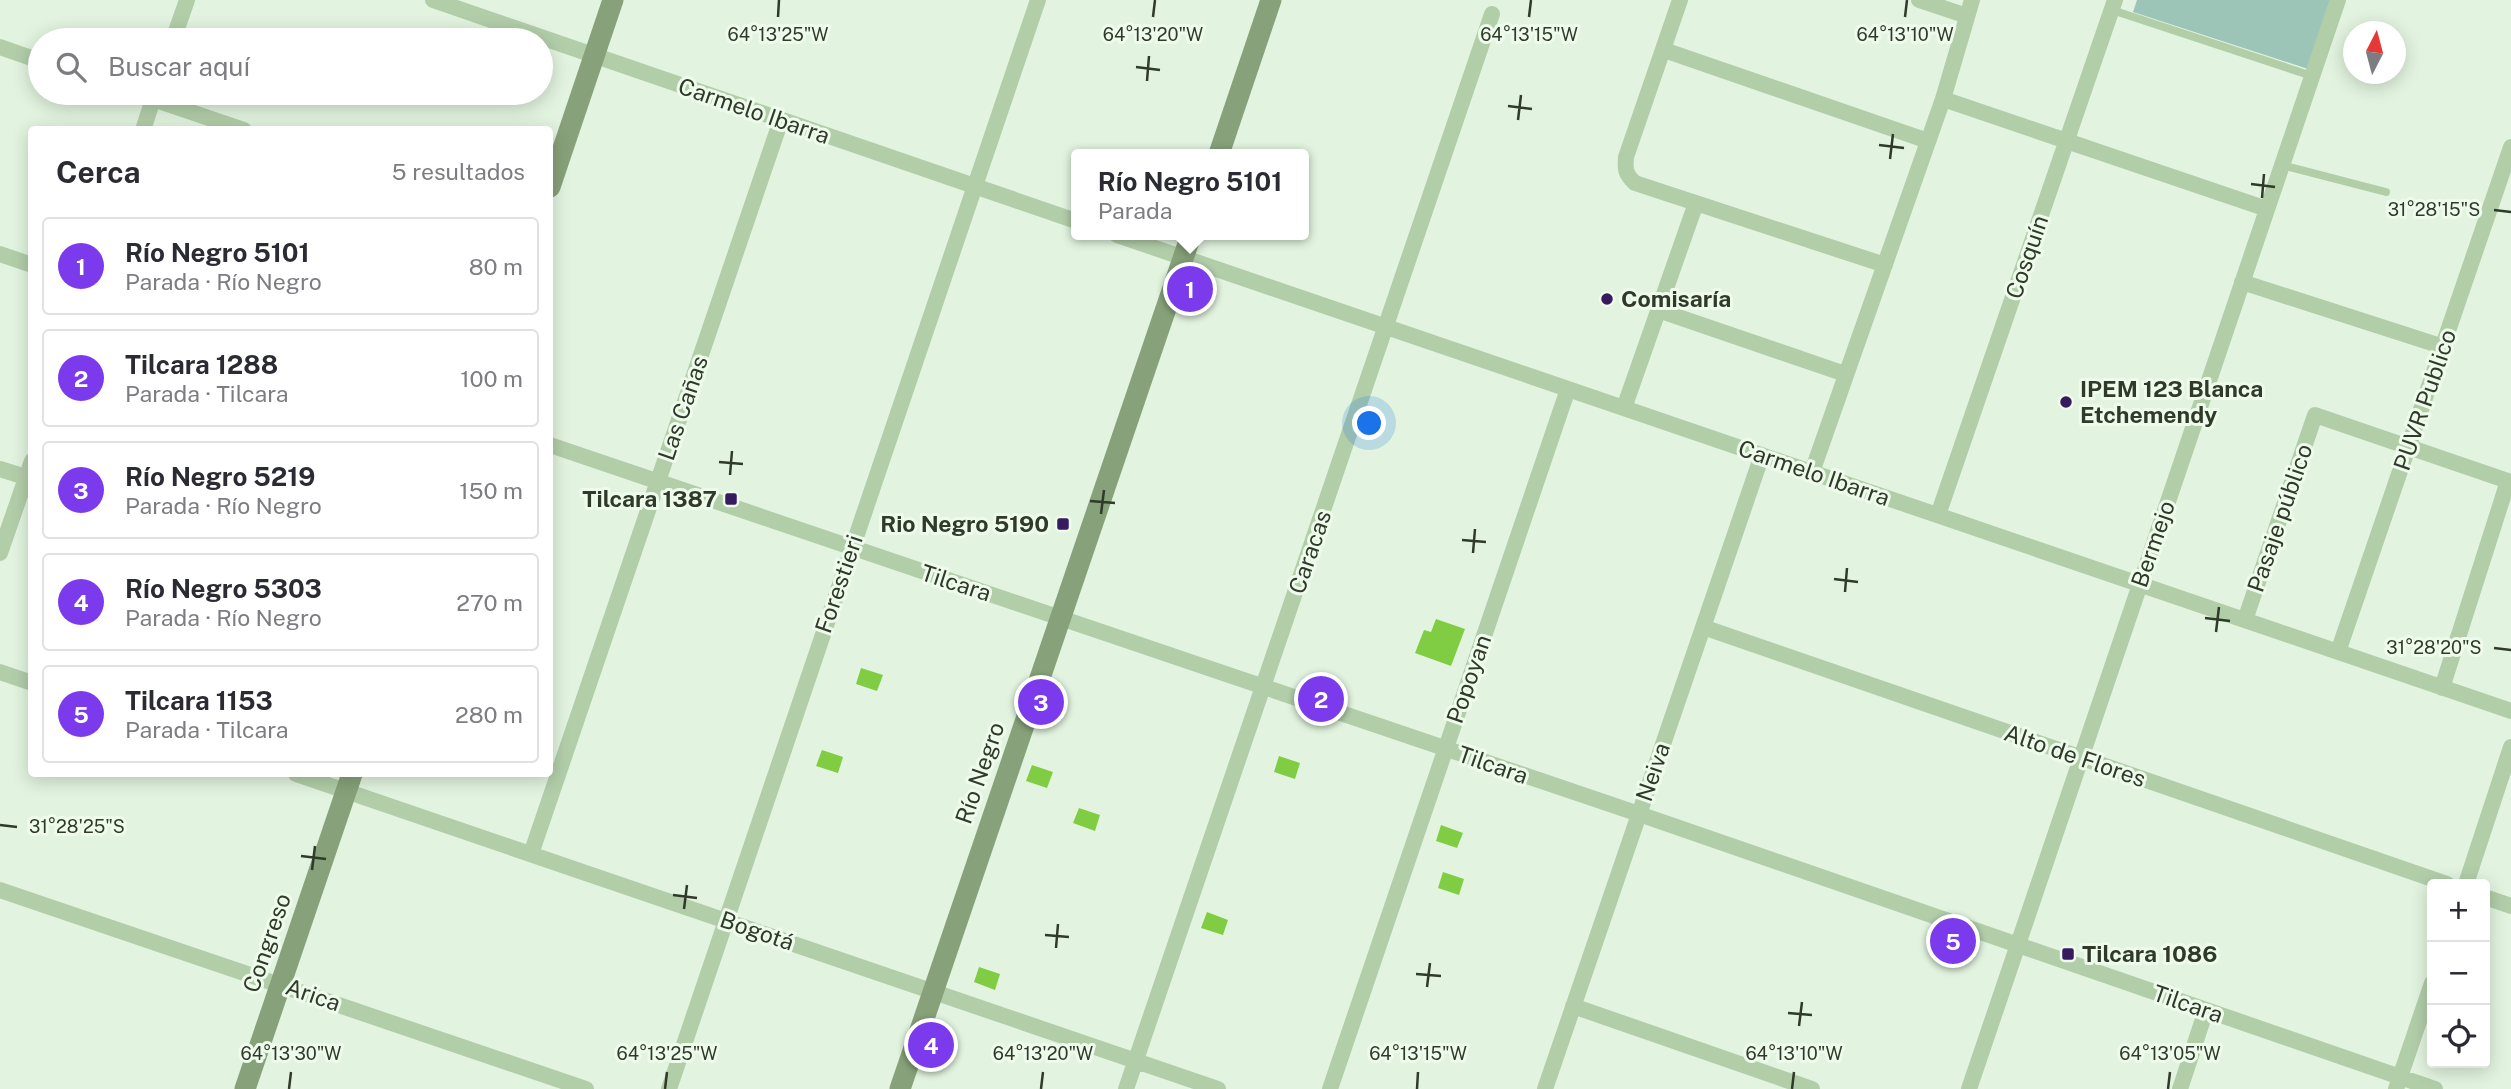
<!DOCTYPE html>
<html lang="es">
<meta charset="utf-8">
<style>
:root{--surface:#fff;--page:#f2f2f3;--text:#2b2b33;--muted:#7c7c81;--line:#e1e1e2;--accent:#7c3aed}
body{margin:0;font-family:"Public Sans",sans-serif;background:var(--page);color:var(--text)}
.controls{position:absolute;right:21px;bottom:21px;display:grid;overflow:hidden;border-radius:7px;box-shadow:0 4px 18px #0003}
.controls button{width:63px;height:63px;display:grid;place-items:center;padding:0;border:0;border-bottom:2px solid var(--line);background:var(--surface);color:var(--text);font:35px sans-serif}
.compass{position:absolute;left:2343px;top:21px;width:63px;height:63px;border-radius:50%;background:var(--surface);box-shadow:0 4px 18px #0003;rotate:6deg}
.you{position:absolute;left:1370px;top:424px;width:24px;height:24px;margin:-18px;border:5px solid #fff;border-radius:50%;background:#1a73e8;box-shadow:0 0 0 10px #1a73e833}
.badge{display:grid;place-items:center;width:46px;height:46px;border-radius:50%;background:var(--accent);color:#fff;font-size:23px;font-weight:700}
.pin{position:absolute;translate:-50% -50%;border:4px solid #fff;box-shadow:0 2px 7px #0006}
.popup{position:absolute;left:1071px;top:149px;width:238px;height:91px;box-sizing:border-box;display:grid;place-content:center;border-radius:7px;background:var(--surface);filter:drop-shadow(0 2px 5px #0005);font-size:23px;white-space:nowrap;color:var(--muted)}
.popup b{font-size:26px;color:var(--text)}
.popup::after{content:'';position:absolute;left:50%;top:100%;margin-left:-14px;border:14px solid transparent;border-top-color:var(--surface)}
.list{margin:0;padding:0;list-style:none}
h2{display:flex;justify-content:space-between;align-items:center;height:91px;margin:0;padding:0 28px;font-size:30px}
h2 small{font-size:23px;font-weight:400;color:var(--muted)}
.list li{display:grid;grid-template-columns:46px 1fr auto;gap:21px;align-items:center;box-sizing:border-box;height:98px;margin:0 14px 14px;padding:0 14px;border:2px solid var(--line);border-radius:7px}
.list b{display:block;font-size:26px;white-space:nowrap}
.list p{margin:0;font-size:23px;white-space:nowrap;color:var(--muted)}
.list em{font-size:23px;font-style:normal;color:var(--muted)}
.icon{flex:none;width:38px;height:38px;fill:none;stroke:currentColor;stroke-width:2;stroke-linecap:round;stroke-linejoin:round}
.map{position:relative;flex:none;width:2511px;height:1089px;overflow:hidden}
.search{position:absolute;background:var(--surface);box-shadow:0 4px 18px #0003;left:28px;top:28px;width:525px;height:77px;display:flex;align-items:center;gap:18px;box-sizing:border-box;padding:0 24px;border-radius:38px;color:var(--muted);font-size:26px}
.panel{position:absolute;background:var(--surface);box-shadow:0 4px 18px #0003;left:28px;top:126px;width:525px;height:651px;border-radius:7px}
.map>svg:first-child{display:block}
.green{fill:#9dc5b7}
.building{fill:#80cd44}
.lines{fill:none;stroke-linecap:round;stroke-linejoin:round}
.lane{stroke:#b2cea9;stroke-width:8}
.street{stroke:#b2cea9;stroke-width:16}
.secondary{stroke:#87a27a;stroke-width:21}
.ticks{fill:none;stroke:#303a29;stroke-width:2.5}
.poi-dot{fill:#361c5f;stroke:#eefbec;stroke-width:2.5}
.labels{text-anchor:middle;stroke-width:6;stroke-linejoin:round;paint-order:stroke}
.street-label{font-size:23px;fill:#303a29;stroke:#eefbec}
.poi-label{font-size:23px;font-weight:bold;fill:#303a29;stroke:#eefbec;text-anchor:start}
.ticks-label{font-size:18px;text-anchor:middle;fill:#303a29;stroke:#eefbec;stroke-width:6;stroke-linejoin:round;paint-order:stroke}
</style>
<div class="map">
<svg width="2511" height="1089" viewBox="0 0 2511 1089">
<rect width="100%" height="100%" fill="#e2f4df"/>
<path class="green" d="M2137 0H2332L2308 69 2133 12Z"/>
<path class="building" d="M1436 619 1465 629 1451 666 1415 653 1424 630 1431 632Z
M861 668 883 675 877 691 856 684Z
M822 750 843 757 838 773 816 766Z
M1279 756 1300 763 1295 779 1274 772Z
M1032 765 1053 772 1047 788 1026 781Z
M1079 808 1100 815 1095 831 1073 823Z
M1441 825 1463 833 1457 848 1436 841Z
M1443 872 1464 879 1459 895 1438 888Z
M1207 912 1228 920 1223 935 1201 928Z
M979 967 1000 974 995 990 974 982Z"/>
<g class="lines">
<path class="lane" d="M2112 10 2312 76
M2282 165 2386 192"/>
<path class="street" d="M433 0 1076 221
M1680 0 1626 157C1625 169 1625 174 1635 183L1885 265
M1919 0 1967 16
M173 40 187 0
M0 47 40 61
M1664 50 1928 141
M135 93 244 130
M1943 99 2267 209
M143 130 155 93
M1117 235 2511 711
M0 254 32 265
M2242 282 2444 347
M1658 310 1845 374
M1624 408 1696 203
M550 445 1639 814 2435 1089
M0 469 32 479
M1812 472 1943 99 1972 0
M1938 515 2115 0
M0 553 32 461
M2245 620 2315 415 2508 481 2442 688
M1703 627 2447 884
M2338 652 2511 147
M0 672 32 683
M296 774 1218 1089
M531 854 781 120
M2466 884 2511 747
M0 890 586 1089
M2485 897 2511 906
M1573 1006 1812 1089
M669 1089 1038 0
M1126 1089 1492 14
M1330 1089 1568 389
M1545 1089 1762 455
M1969 1089 2338 0
M2180 1089 2206 1010
M2396 1089 2432 983"/>
<path class="secondary" d="M1219 154 1271 0
M550 187 613 0
M245 1089 352 774
M900 1089 1191 235"/>
</g>
<path class="ticks" d="M778 17 779 0M1153 17 1155 0M1529 17 1531 0M1905 17 1907 0M1136 67 1160 70M1147 81 1149 56M1508 106 1532 109M1518 120 1521 95M1879 145 1904 148M1890 159 1893 134M2251 184 2275 187M2262 198 2264 174M2494 210 2511 212M719 462 743 464M730 475 732 451M1090 501 1115 503M1101 514 1104 490M1462 540 1486 542M1473 553 1475 529M1834 579 1858 582M1845 592 1847 568M2205 618 2230 621M2216 632 2219 607M2494 648 2511 650M0 825 17 827M301 856 326 859M312 870 315 846M673 895 697 898M684 909 687 885M1045 935 1069 937M1056 948 1058 924M1416 974 1441 976M1427 987 1430 963M1788 1013 1812 1015M1799 1026 1802 1002M289 1089 291 1072M665 1089 667 1072M1041 1089 1043 1072M1417 1089 1418 1072M1792 1089 1794 1072M2168 1089 2170 1072"/>
<g class="poi-dot">
<circle cx="1607" cy="299" r="7"/>
<circle cx="2066" cy="402" r="7"/>
<rect x="724" y="492" width="14" height="14" rx="3.5"/>
<rect x="1056" y="517" width="14" height="14" rx="3.5"/>
<rect x="2061" y="947" width="14" height="14" rx="3.5"/>
</g>
<g class="labels">
<g class="street-label">
<text transform="translate(754 111) rotate(19)" y="8">Carmelo Ibarra</text>
<text transform="translate(2027 257) rotate(-71)" y="8">Cosquín</text>
<text transform="translate(2425 400) rotate(-71)" y="8">PUVR Publico</text>
<text transform="translate(683 408) rotate(-71)" y="8">Las Cañas</text>
<text transform="translate(1814 473) rotate(19)" y="8">Carmelo Ibarra</text>
<text transform="translate(2280 518) rotate(-71)" y="8">Pasaje público</text>
<text transform="translate(2153 544) rotate(-71)" y="8">Bermejo</text>
<text transform="translate(1310 552) rotate(-71)" y="8">Caracas</text>
<text transform="translate(956 583) rotate(18)" y="8">Tilcara</text>
<text transform="translate(839 584) rotate(-71)" y="8">Forestieri</text>
<text transform="translate(1469 679) rotate(-71)" y="8">Popoyan</text>
<text transform="translate(2075 756) rotate(19)" y="8">Alto de Flores</text>
<text transform="translate(1493 765) rotate(19)" y="8">Tilcara</text>
<text transform="translate(1653 772) rotate(-71)" y="8">Neiva</text>
<text transform="translate(980 773) rotate(-71)" y="8">Río Negro</text>
<text transform="translate(757 931) rotate(19)" y="8">Bogotá</text>
<text transform="translate(267 943) rotate(-71)" y="8">Congreso</text>
<text transform="translate(313 995) rotate(19)" y="8">Arica</text>
<text transform="translate(2188 1004) rotate(19)" y="8">Tilcara</text>
</g>
<g class="poi-label">
<text x="1621" y="307">Comisaría</text>
<text x="2080" y="397">IPEM 123 Blanca<tspan x="2080" dy="26">Etchemendy</tspan></text>
<text x="717" y="507" text-anchor="end">Tilcara 1387</text>
<text x="1049" y="532" text-anchor="end">Rio Negro 5190</text>
<text x="2082" y="962">Tilcara 1086</text>
</g>
</g>
<g class="ticks-label">
<text x="778" y="41">64°13'25"W</text>
<text x="1153" y="41">64°13'20"W</text>
<text x="1529" y="41">64°13'15"W</text>
<text x="1905" y="41">64°13'10"W</text>
<text x="2434" y="216">31°28'15"S</text>
<text x="2434" y="654">31°28'20"S</text>
<text x="77" y="833">31°28'25"S</text>
<text x="291" y="1060">64°13'30"W</text>
<text x="667" y="1060">64°13'25"W</text>
<text x="1043" y="1060">64°13'20"W</text>
<text x="1418" y="1060">64°13'15"W</text>
<text x="1794" y="1060">64°13'10"W</text>
<text x="2170" y="1060">64°13'05"W</text>
</g>
</svg>
<div class="controls">
<button>+</button>
<button>−</button>
<button><svg class="icon" aria-label="locate" viewBox="0 0 24 24"><circle cx="12" cy="12" r="6"/><path d="M12 2v4M12 18v4M2 12h4M18 12h4"/></svg></button>
</div>
<svg class="compass" viewBox="-18 -18 36 36"><path d="M0-13l5 13h-10z" fill="#e53935"/><path d="M0 13l5-13h-10z" fill="#7c7c81"/></svg>
<div class="you"></div>
<div class="pin badge" style="left:1190px;top:289px">1</div>
<div class="popup"><b>Río Negro 5101</b>Parada</div>
<div class="pin badge" style="left:1321px;top:699px">2</div>
<div class="pin badge" style="left:1041px;top:702px">3</div>
<div class="pin badge" style="left:931px;top:1045px">4</div>
<div class="pin badge" style="left:1953px;top:941px">5</div>
<div class="search"><svg class="icon" aria-label="search" viewBox="0 0 24 24"><circle cx="10" cy="10" r="6"/><path d="M15 15l6 6"/></svg>Buscar aquí</div>
<section class="panel">
<h2>Cerca<small>5 resultados</small></h2>
<ul class="list">
<li><span class="badge">1</span><div><b>Río Negro 5101</b><p>Parada · Río Negro</p></div><em>80 m</em></li>
<li><span class="badge">2</span><div><b>Tilcara 1288</b><p>Parada · Tilcara</p></div><em>100 m</em></li>
<li><span class="badge">3</span><div><b>Río Negro 5219</b><p>Parada · Río Negro</p></div><em>150 m</em></li>
<li><span class="badge">4</span><div><b>Río Negro 5303</b><p>Parada · Río Negro</p></div><em>270 m</em></li>
<li><span class="badge">5</span><div><b>Tilcara 1153</b><p>Parada · Tilcara</p></div><em>280 m</em></li>
</ul>
</section>
</div>
